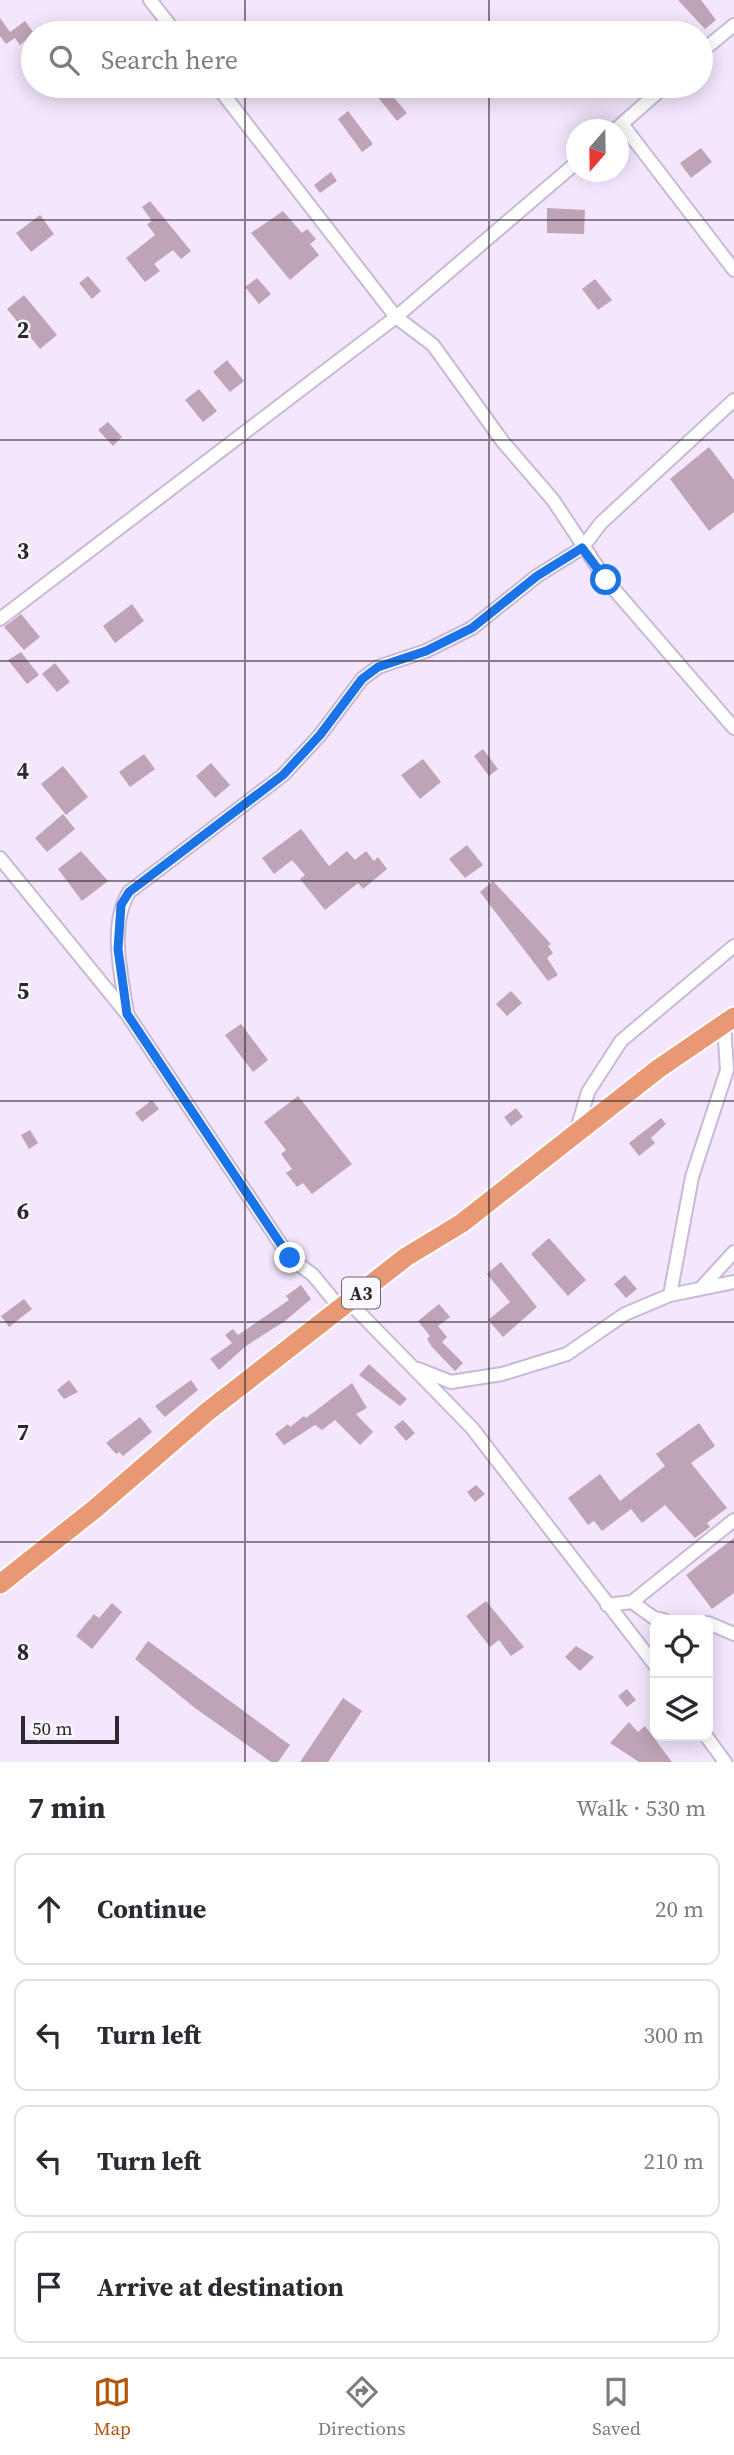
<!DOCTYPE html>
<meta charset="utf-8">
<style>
:root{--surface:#fff;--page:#f7f7f7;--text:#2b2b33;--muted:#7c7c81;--line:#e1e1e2;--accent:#b45309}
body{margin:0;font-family:"Source Serif 4",serif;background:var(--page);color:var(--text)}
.controls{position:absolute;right:21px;bottom:21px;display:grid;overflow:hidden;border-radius:14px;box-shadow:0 4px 18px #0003}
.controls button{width:63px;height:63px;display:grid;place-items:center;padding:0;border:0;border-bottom:2px solid var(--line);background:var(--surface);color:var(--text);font:35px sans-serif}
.compass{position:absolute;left:566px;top:119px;width:63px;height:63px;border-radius:50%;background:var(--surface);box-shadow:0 4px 18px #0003;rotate:200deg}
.scale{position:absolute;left:21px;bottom:18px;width:98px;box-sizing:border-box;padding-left:7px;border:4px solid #2d2731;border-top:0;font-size:19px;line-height:24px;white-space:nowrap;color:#2d2731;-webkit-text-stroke:5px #fbf8fd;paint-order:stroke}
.stop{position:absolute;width:21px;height:21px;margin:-16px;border:5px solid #1a73e8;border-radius:50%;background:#fff}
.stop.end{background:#1a73e8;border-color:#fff;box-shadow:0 2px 7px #0008}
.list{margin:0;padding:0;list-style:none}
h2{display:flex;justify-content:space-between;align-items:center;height:91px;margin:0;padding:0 28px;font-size:30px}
h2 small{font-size:23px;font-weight:400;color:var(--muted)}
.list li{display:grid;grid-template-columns:46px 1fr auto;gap:21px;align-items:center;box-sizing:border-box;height:112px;margin:0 14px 14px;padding:0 14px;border:2px solid var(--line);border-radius:14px}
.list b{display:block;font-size:26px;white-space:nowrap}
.list em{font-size:23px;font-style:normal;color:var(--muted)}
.icon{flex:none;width:38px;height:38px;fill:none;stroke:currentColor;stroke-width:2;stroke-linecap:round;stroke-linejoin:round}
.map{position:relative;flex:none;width:734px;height:1762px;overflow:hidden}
.search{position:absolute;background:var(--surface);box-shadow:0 4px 18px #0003;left:21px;right:21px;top:21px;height:77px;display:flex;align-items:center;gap:18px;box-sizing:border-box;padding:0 24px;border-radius:38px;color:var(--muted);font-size:26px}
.sheet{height:595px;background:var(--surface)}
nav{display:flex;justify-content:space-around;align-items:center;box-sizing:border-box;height:98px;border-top:2px solid var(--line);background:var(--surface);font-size:19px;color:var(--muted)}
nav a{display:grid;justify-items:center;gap:4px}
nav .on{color:var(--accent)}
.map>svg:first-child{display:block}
.building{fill:#bfa4b7}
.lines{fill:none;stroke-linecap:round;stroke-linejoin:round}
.minor-casing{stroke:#c8b9d4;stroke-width:16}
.highway-casing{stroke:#fff;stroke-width:23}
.minor{stroke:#fff;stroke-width:12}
.highway{stroke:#e99874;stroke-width:19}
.route{stroke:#1a73e8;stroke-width:9}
.grid{fill:none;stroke:#2d2731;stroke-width:2;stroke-opacity:0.55}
.labels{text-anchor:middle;stroke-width:5;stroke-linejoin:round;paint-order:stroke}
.shield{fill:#fbf8fd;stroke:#6b666e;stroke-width:2}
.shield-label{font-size:19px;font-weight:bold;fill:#2d2731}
.grid-label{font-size:23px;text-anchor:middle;font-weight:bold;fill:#2d2731;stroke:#fbf8fd;stroke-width:5;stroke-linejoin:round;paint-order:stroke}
</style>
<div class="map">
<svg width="734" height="1762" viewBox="0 0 734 1762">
<rect width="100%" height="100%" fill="#f3e6fd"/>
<path class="building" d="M678 0H701L716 20 705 29Z
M0 18 10 32 25 21 34 33 20 45 15 38 6 44 0 36Z
M379 86H384L407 113 397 121 373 91Z
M348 111 373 144 362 152 338 119Z
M701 148 712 162 691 178 680 163Z
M331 172 337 181 320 193 314 185Z
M150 201 191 251 181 259 173 250 154 264 160 271 145 282 126 258 155 235 147 224 152 221 142 207Z
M547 208 585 210 584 234 547 233Z
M283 211 302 233 307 229 316 239 310 244 319 255 290 280 251 233Z
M40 215 54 234 31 252 16 233Z
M88 276 101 291 92 299 79 283Z
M257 278 271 294 259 304 245 287Z
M595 279 612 300 598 310 582 289Z
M24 295 57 335 40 349 7 309Z
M227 360 244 381 230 392 213 372Z
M199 389 217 411 203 422 185 400Z
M108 422 122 437 113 446 98 430Z
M709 447 734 480V512L709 531 670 479Z
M132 604 144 621 115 643 103 626Z
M21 614 40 637 24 650 4 627Z
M21 652 39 675 27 684 8 660Z
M55 663 70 682 57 692 42 674Z
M483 749 498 769 489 776 474 756Z
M144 754 155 769 130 787 119 772Z
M423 759 441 782 420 799 401 775Z
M211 763 230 785 215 798 196 776Z
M63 766 88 797 66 815 41 784Z
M63 814 75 829 47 852 35 838Z
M301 829 329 866 347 851 355 860 366 851 374 861 378 857 387 869 363 889 358 883 325 910 300 879 305 875 292 860 274 874 262 858Z
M467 845 483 865 465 878 449 859Z
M81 851 108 881 82 901 58 869Z
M493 881 551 944 548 946 553 953 547 958 558 975 548 981 480 892Z
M511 991 522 1003 507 1016 496 1004Z
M241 1024 268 1060 253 1072 225 1035Z
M298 1096 352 1164 312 1194 303 1183 297 1187 286 1173 292 1169 281 1154 286 1150 264 1122Z
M152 1100 159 1109 142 1122 135 1113Z
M516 1108 523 1117 511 1126 504 1117Z
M661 1118 666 1124 651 1138 655 1143 639 1156 629 1143Z
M30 1130 38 1143 29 1149 21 1135Z
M549 1238 586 1280 568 1296 531 1254Z
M501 1262 537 1307 503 1337 488 1320 510 1302 487 1274Z
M625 1275 637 1289 626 1298 614 1284Z
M301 1285 311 1299 285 1321 246 1346 219 1370 210 1359 232 1343 225 1335 233 1329 238 1335 289 1300 286 1296Z
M24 1299 32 1309 9 1327 1 1316Z
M439 1304 450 1317 438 1326 447 1337 442 1342 463 1363 455 1371 432 1347 427 1339 430 1336 418 1321Z
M369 1364 407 1399 400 1406 359 1375Z
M69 1380 78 1392 64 1399 57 1390Z
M191 1380 198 1390 165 1417 155 1406Z
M352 1383 367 1408 356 1414 373 1432 360 1445 335 1420 322 1430 315 1425 284 1445 275 1434 288 1424 290 1427 304 1416 306 1418Z
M140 1417 152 1432 123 1456 119 1452 116 1454 106 1443Z
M403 1420 415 1433 406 1441 394 1427Z
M699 1423 715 1446 691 1463 727 1508 707 1523 710 1527 695 1538 665 1505 642 1523 631 1509 602 1531 594 1521 588 1525 568 1498 600 1474 620 1501 665 1466 656 1454Z
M476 1485 485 1494 475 1502 467 1492Z
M734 1538V1593L712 1609 686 1575Z
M486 1601 524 1647 511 1656 499 1640 490 1647 466 1616Z
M112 1603 122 1612 92 1649 76 1636 94 1614 99 1618Z
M148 1641 290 1745 278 1762H271L195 1708 135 1659Z
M576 1646 594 1657 580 1671 565 1657Z
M627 1689 636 1700 627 1707 618 1696Z
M343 1698 362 1711 328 1762H300Z
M629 1722 638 1732 645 1726 672 1762H639L610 1743Z"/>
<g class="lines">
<g class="minor-casing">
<path id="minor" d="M150 0 176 33
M701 52 734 25
M217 86 396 317 433 345 503 442 553 500 606 580 734 728
M622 124 734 270
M616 129 665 86
M0 619 396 317 576 163
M0 858 127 1014 290 1258 313 1275 341 1309
M127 1014C122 976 108 927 129 892L283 775 320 735 362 679 378 667 426 651 472 628 537 576 582 548 601 523 734 400
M576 1133 588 1092 621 1041 734 946
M700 1289 734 1252
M670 1295 692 1177 727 1070 724 1025
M349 1302 472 1428 655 1665
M418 1369 451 1382 502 1374 567 1354 625 1314 670 1295 734 1282
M632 1602 654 1618 664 1620
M607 1605 632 1602 734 1520
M708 1623 734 1634
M706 1736 725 1762"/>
</g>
<g class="highway-casing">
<path id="highway" d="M0 1584 96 1508 207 1412 406 1257 462 1223 658 1069 734 1017"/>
</g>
<use href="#minor" class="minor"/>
<use href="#highway" class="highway"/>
</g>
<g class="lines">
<path class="route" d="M290 1258 127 1014 118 949 121 905 129 892 283 775 320 735 362 679 378 667 426 651 472 628 537 576 582 548 606 580"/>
</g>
<path class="grid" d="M245 0V33M489 0V33M245 86V1762M489 86V1762M0 220H734M0 440H734M0 661H734M0 881H734M0 1101H734M0 1322H734M0 1542H734"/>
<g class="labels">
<rect class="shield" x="342" y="1277.5" width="38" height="31" rx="5"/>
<g class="shield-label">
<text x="361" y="1300">A3</text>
</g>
</g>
<g class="grid-label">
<text x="23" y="338">2</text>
<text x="23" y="559">3</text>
<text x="23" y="779">4</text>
<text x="23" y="999">5</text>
<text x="23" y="1219">6</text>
<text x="23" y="1440">7</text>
<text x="23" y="1660">8</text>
</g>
</svg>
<div class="controls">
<button><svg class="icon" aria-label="locate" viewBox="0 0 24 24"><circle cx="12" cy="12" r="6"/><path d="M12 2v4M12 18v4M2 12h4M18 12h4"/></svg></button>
<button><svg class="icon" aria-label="layers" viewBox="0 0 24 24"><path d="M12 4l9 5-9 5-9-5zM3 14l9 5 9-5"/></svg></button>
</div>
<svg class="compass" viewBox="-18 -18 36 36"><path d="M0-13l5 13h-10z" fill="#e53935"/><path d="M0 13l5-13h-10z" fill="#7c7c81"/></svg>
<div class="scale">50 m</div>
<div class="stop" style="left:606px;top:580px"></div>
<div class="stop end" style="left:290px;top:1258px"></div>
<div class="search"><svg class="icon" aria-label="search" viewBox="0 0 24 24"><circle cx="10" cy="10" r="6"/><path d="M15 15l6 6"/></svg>Search here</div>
</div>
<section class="sheet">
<h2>7 min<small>Walk · 530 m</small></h2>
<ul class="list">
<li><svg class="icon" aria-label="ahead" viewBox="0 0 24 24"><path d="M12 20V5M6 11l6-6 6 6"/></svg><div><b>Continue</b></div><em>20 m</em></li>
<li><svg class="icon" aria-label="left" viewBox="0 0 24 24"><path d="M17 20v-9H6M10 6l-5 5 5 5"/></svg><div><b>Turn left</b></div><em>300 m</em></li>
<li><svg class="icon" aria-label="left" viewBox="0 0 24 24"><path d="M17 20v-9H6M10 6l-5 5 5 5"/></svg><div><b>Turn left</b></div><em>210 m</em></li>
<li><svg class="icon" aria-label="arrive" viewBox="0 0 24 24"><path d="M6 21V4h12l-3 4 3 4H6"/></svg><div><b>Arrive at destination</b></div></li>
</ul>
</section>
<nav>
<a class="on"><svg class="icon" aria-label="map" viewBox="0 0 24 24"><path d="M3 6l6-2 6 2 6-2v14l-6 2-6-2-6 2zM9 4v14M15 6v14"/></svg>Map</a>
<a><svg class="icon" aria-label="directions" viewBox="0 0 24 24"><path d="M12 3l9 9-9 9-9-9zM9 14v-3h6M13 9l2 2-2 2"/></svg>Directions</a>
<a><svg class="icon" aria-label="saved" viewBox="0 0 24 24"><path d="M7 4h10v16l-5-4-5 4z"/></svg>Saved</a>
</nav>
